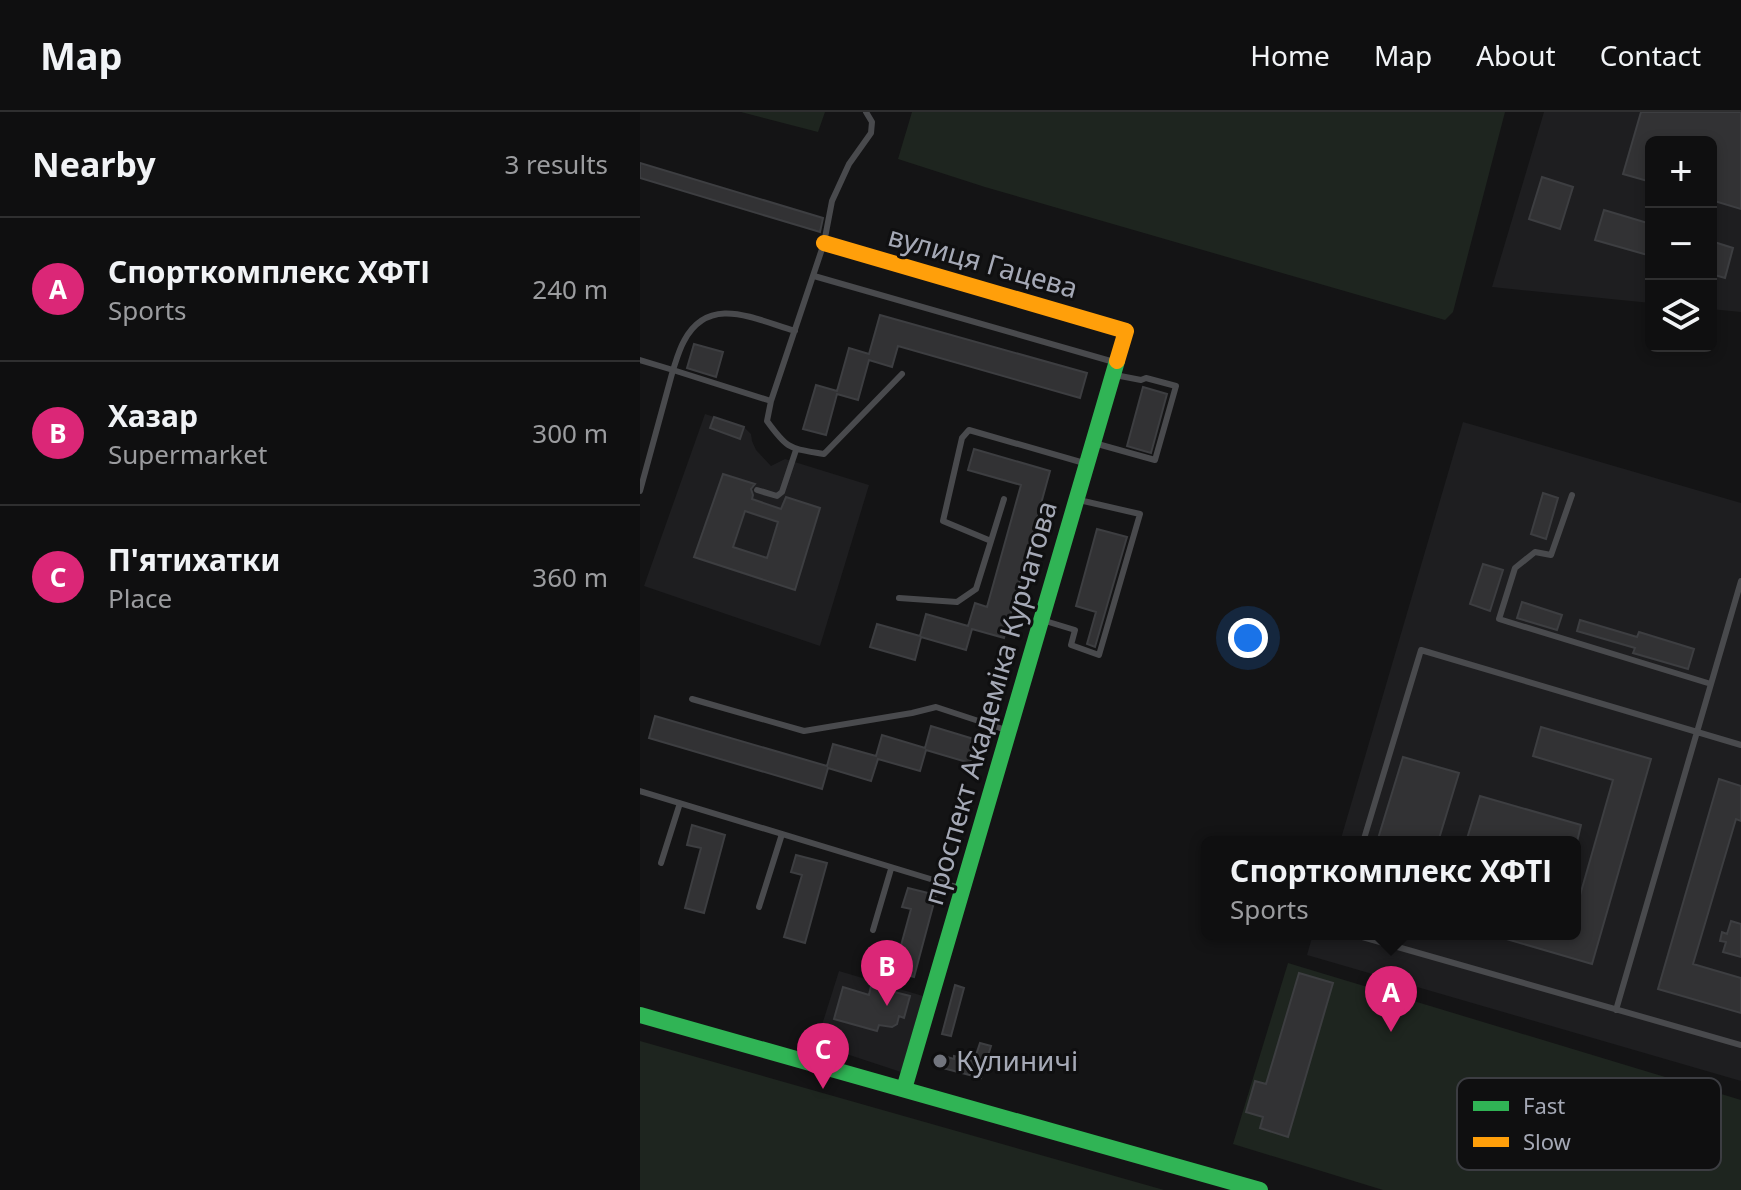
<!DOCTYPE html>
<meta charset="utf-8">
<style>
:root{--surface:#0f0f10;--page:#181819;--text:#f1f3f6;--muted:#9b9c9f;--line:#2f2f30;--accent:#db2777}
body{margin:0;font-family:"Noto Sans",sans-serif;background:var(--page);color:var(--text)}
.controls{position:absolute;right:24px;top:24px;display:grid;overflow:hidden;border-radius:12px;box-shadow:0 4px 12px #0003}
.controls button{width:72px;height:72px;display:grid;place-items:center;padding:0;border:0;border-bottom:2px solid var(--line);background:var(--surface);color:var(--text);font:40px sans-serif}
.you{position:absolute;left:608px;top:526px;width:28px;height:28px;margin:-20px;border:6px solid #fff;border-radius:50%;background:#1a73e8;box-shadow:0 0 0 12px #1a73e833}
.badge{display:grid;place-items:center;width:52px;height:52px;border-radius:50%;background:var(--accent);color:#fff;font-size:26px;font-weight:700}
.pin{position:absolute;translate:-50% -66px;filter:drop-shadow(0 2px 4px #0008)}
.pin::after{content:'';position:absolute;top:42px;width:28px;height:24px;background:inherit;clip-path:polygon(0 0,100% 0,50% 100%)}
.popup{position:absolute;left:561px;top:724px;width:380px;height:104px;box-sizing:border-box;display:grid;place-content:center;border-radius:12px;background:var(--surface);filter:drop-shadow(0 2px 6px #0005);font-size:26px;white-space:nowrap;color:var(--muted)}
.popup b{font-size:30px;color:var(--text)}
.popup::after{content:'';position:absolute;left:50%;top:100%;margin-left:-16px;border:16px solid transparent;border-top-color:var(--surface)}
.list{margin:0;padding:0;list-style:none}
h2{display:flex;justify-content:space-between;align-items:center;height:104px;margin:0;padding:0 32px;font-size:34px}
h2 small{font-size:26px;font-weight:400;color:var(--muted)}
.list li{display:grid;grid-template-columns:52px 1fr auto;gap:24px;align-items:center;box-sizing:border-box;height:144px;padding:0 32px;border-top:2px solid var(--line)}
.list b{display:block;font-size:30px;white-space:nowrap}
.list p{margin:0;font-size:26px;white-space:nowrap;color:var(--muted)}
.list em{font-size:26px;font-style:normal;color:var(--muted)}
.icon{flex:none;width:44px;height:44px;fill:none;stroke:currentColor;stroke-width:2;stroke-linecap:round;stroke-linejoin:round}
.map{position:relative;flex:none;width:1101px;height:1078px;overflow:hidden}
header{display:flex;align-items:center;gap:48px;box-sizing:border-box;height:112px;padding:0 40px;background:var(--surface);border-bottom:2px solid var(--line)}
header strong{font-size:38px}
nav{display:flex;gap:44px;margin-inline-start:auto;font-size:28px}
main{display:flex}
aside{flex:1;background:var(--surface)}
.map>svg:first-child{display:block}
.built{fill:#1e1e20}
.green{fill:#1e251f}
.building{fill:#323234;stroke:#3d3e41;stroke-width:2;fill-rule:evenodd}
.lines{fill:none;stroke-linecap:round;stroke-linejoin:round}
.lane{stroke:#494a4d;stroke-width:6}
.fast{stroke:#30b455;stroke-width:16}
.slow{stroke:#ff9f0a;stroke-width:16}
.poi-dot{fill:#72757e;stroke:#0f0f10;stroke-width:3}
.labels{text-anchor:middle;stroke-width:6;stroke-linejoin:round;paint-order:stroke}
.street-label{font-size:28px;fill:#a5a9b6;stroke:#0f0f10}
.poi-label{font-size:28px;fill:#a5a9b6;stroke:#0f0f10;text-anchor:start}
.key{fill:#0f0f10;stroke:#3c3d42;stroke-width:2}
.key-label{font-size:22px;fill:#a5a9b6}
</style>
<header>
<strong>Map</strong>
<nav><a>Home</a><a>Map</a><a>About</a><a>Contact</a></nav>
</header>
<main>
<aside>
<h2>Nearby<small>3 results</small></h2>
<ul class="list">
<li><span class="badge">A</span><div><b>Спорткомплекс ХФТІ</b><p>Sports</p></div><em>240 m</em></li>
<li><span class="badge">B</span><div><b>Хазар</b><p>Supermarket</p></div><em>300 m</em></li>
<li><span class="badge">C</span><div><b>П'ятихатки</b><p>Place</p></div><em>360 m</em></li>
</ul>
</aside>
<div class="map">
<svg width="1101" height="1078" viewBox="0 0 1101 1078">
<rect width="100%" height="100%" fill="#141415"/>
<path class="built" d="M904 0H1101V200L1071 197V30H1011V191L852 175Z
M65 302 104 315 111 322 112 329 116 338 131 354 145 347 229 373 180 534 4 474Z
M823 310 1101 391V969L667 843 673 822H935V730H700Z
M199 859 283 884 261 960 176 932Z"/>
<path class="green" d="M101 0H185L178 20Z
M272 0H865L813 200 805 208 345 75 258 47Z
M648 851 1101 988V1078H743L593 1032Z
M0 929 524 1078H0Z"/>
<path class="building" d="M1001 0H1101V97L1071 88V30H1011V70L983 62Z
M0 51 183 106 180 120 0 66Z
M902 65 933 75 920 117 889 107Z
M964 98 1011 112V144L955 128Z
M1071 129 1093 136 1085 166 1071 162Z
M240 203 447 261 440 286 258 234 252 255 229 248 218 288 197 282 186 323 163 317 176 273 197 279 209 236 229 242Z
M54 232 83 240 76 265 47 256Z
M503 275 527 282 511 341 487 334Z
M74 305 104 315 100 327 70 316Z
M334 337 410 359 364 526 332 517 326 538 281 525 275 548 230 535 237 512 280 524 286 502 328 514 335 491 347 495 381 373 328 358Z
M83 362 115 372 111 377 113 383 112 387 141 397 146 385 180 396 155 478 54 445ZM105 399 138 410 127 446 93 435Z
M903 381 918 386 906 427 891 422Z
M457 417 487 425 455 535 447 532 456 500 436 494Z
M843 452 863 458 850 499 830 492Z
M882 490 922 503 917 518 877 506Z
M940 508 997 525 999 520 1054 537 1048 557 993 541 995 536 937 519Z
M15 604 187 654 193 632 236 644 242 623 285 636 291 614 337 628 330 651 286 638 280 659 238 647 231 669 188 656 182 677 9 626Z
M901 615 1011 647 952 852 856 824V822H935V801L973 668 893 644Z
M763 645 819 661 798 730H737Z
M1079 667 1101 674V709L1096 707 1053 852 1101 866V901L1018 877Z
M840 684 941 713 937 730H826Z
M52 713 85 723 64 801 45 796 61 736 47 733Z
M156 743 187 751 165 831 144 825 162 763 151 760Z
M268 776 296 783 274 865 254 859 271 797 262 795Z
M1091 809 1101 812V845L1083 840 1086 830 1080 829 1082 820 1087 822Z
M659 861 693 871 648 1025 620 1016 623 1005 606 1000 615 969 626 972Z
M315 873 324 876 311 924 302 922Z
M231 874 270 884 264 906 259 904 257 912 252 915 239 913 237 919 194 907 203 875 229 883Z
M340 931 351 934 341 966 295 954 297 942 314 947V944L334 949Z"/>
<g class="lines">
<path class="lane" d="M226 0 232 10 231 21 209 52 192 89 184 131 131 289 127 309C148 338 149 336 184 342L262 262
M174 164 474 250
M0 248 33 258C36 249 39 238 44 229 69 181 116 208 155 219
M454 331 515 348 536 274 506 266 501 268 475 263
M117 378 137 384 142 380 156 338
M0 379 33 258 131 289
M932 383 911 443 895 440 875 456 859 507 1071 572
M364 387 351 429 303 409 322 326 329 318 444 351
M259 486 317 490 336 477 351 429
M402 508 435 518 431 533 459 543 500 402 439 388
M52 587 164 619 272 601 296 595 366 618
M0 679 320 776
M723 730 781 538 1101 633
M21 751 40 691
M119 795 142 722
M233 818 251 757
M712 822 1101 933
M976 898 1101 469"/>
<path class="fast" d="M0 903 620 1078
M264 977 477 249"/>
<path class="slow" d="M184 131 486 219 477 249"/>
</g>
<circle class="poi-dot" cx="300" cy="949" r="8"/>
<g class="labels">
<g class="street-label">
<text transform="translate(343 150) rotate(16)" y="10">вулиця Гацева</text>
<text transform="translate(350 591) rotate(-74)" y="10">проспект Академіка Курчатова</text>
</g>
<g class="poi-label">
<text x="316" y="959">Кулиничі</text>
</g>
</g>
<rect x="817" y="966" width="264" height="92" rx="12" class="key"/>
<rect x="833" y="989" width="36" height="10" fill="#30b455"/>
<rect x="833" y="1025" width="36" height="10" fill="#ff9f0a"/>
<g class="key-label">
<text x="883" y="1002">Fast</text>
<text x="883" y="1038">Slow</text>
</g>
</svg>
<div class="controls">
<button>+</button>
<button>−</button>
<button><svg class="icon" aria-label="layers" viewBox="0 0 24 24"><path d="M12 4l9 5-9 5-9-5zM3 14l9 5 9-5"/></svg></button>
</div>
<div class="you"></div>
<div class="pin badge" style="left:751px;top:920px">A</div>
<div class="popup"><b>Спорткомплекс ХФТІ</b>Sports</div>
<div class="pin badge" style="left:247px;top:894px">B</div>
<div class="pin badge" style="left:183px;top:977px">C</div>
</div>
</main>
